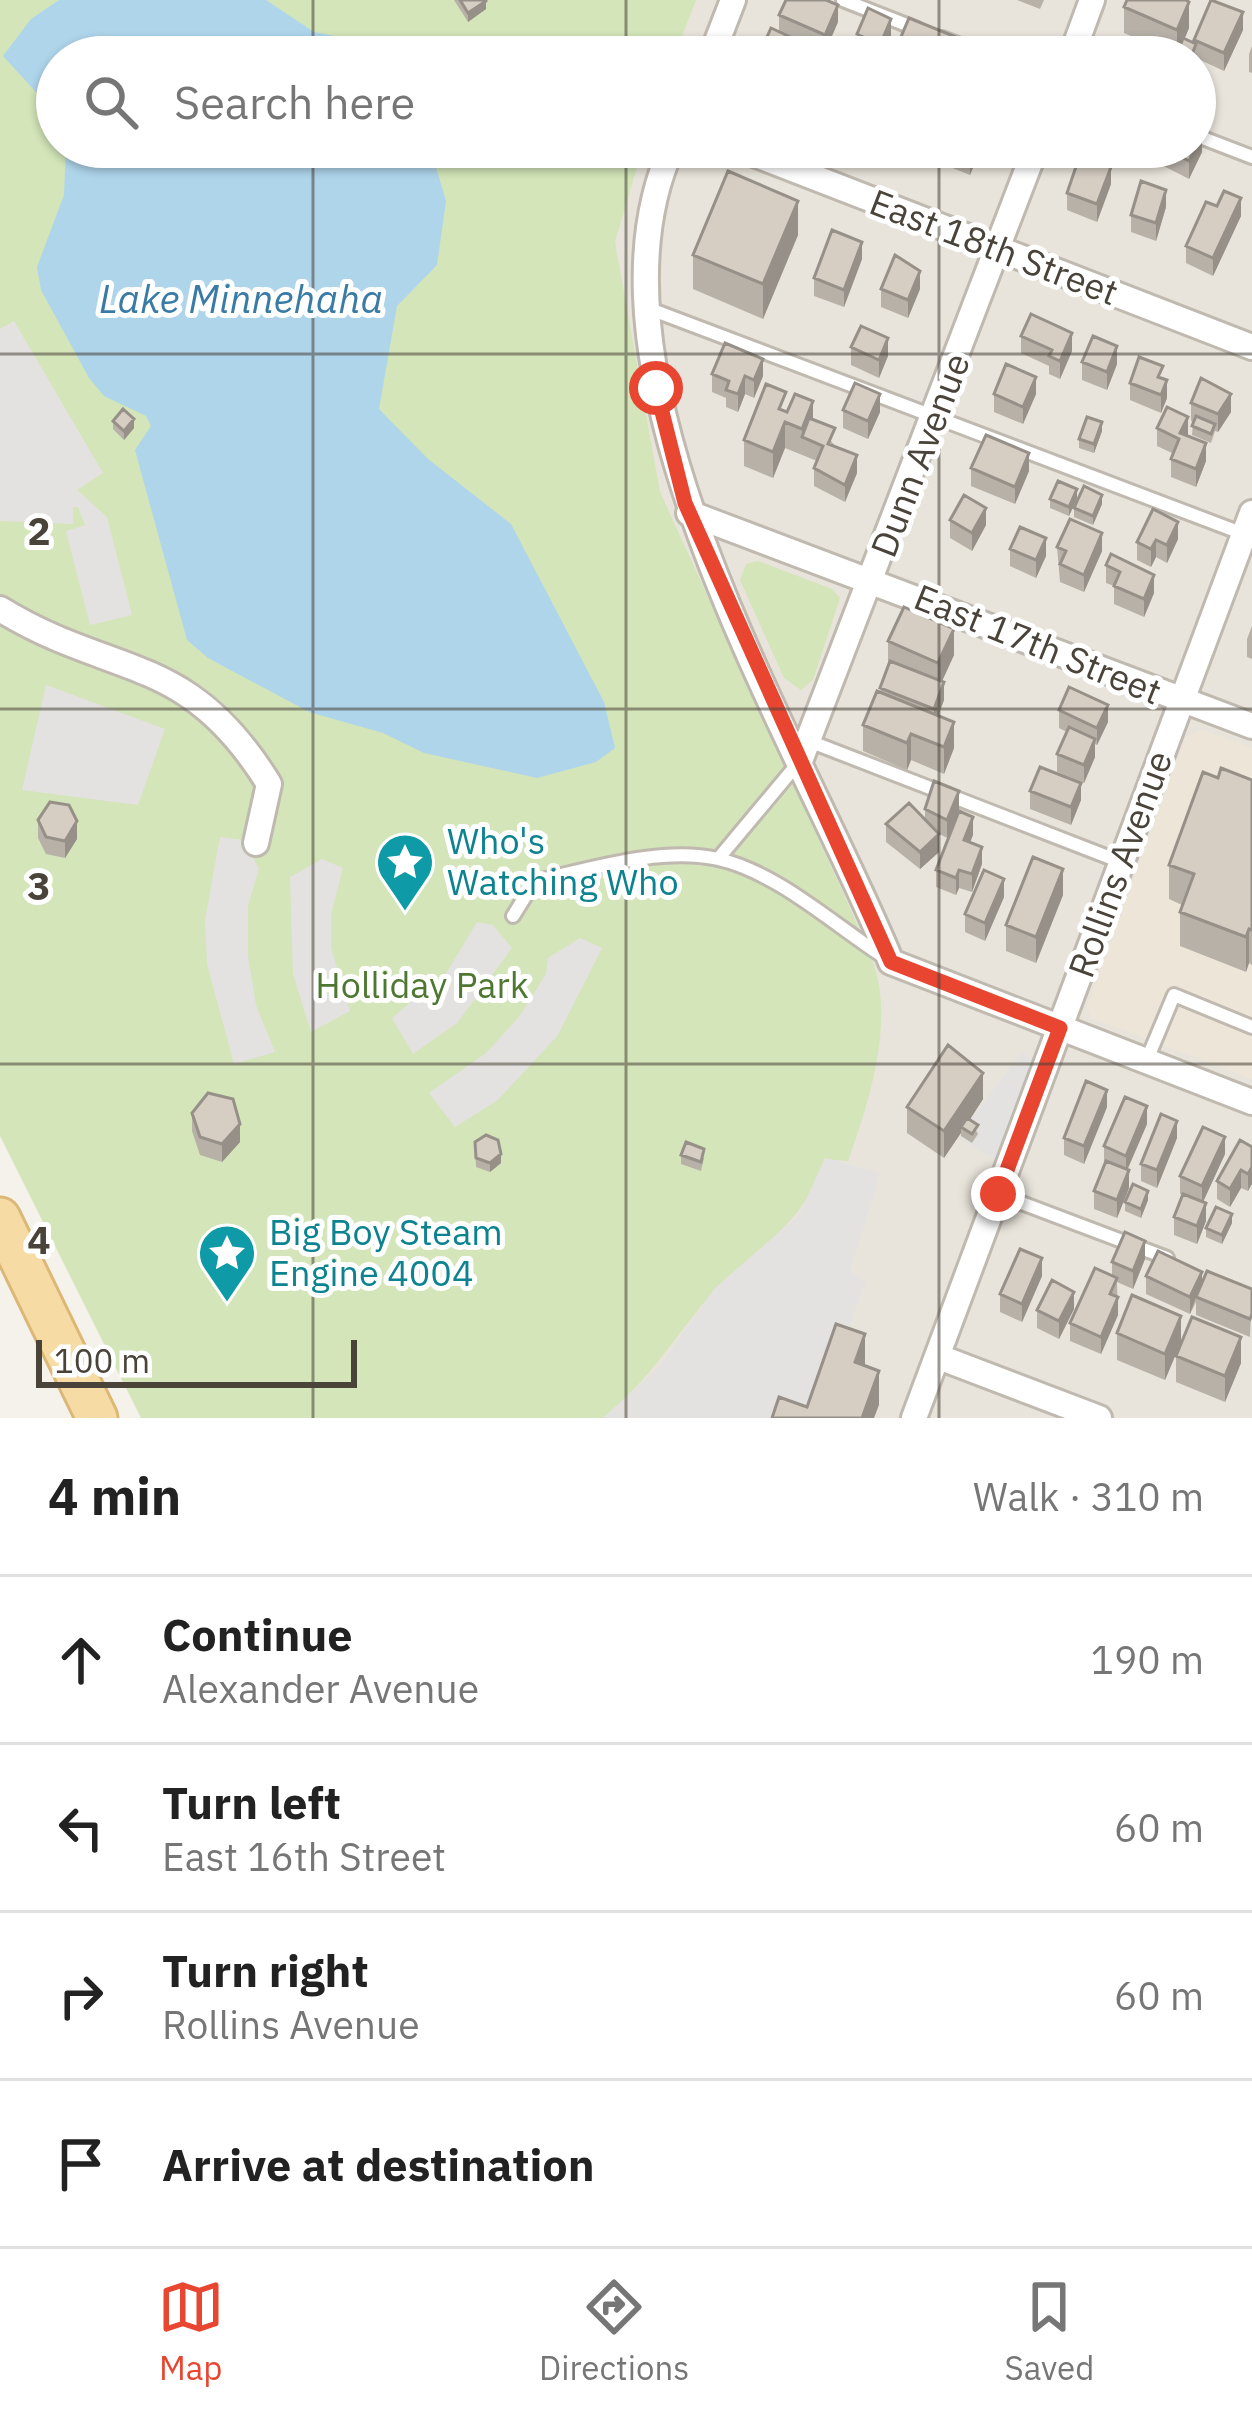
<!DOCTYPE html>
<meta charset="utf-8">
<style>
:root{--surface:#fff;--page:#f6f6f6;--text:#222;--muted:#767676;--line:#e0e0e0;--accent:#e84631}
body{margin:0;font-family:"IBM Plex Sans",sans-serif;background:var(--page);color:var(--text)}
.scale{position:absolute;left:36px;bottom:30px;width:321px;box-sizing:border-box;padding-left:12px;border:6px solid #49433a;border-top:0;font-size:33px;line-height:42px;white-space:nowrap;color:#49433a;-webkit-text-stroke:9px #fff;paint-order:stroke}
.stop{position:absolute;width:36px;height:36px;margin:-27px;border:9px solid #e84631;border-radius:50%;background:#fff}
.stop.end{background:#e84631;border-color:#fff;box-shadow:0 3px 12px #0008}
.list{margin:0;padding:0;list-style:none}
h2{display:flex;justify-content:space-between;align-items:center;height:156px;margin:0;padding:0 48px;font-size:51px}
h2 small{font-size:39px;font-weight:400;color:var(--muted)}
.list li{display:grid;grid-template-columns:78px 1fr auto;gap:36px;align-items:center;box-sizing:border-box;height:168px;padding:0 48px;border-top:3px solid var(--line)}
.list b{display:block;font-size:45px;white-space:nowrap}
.list p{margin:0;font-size:39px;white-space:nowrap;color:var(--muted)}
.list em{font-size:39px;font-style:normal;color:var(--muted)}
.icon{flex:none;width:66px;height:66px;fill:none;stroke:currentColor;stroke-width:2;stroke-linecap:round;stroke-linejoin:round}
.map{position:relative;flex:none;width:1252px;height:1418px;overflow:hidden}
.search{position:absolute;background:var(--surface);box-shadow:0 3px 9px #0004;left:36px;right:36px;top:36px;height:132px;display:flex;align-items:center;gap:30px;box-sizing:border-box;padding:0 42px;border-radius:66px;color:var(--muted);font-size:45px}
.sheet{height:828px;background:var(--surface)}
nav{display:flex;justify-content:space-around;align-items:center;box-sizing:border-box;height:168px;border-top:3px solid var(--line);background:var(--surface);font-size:33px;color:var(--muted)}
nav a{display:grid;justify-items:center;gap:6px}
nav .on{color:var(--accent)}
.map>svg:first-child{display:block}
.residential{fill:#e8e4db;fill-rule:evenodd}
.education{fill:#ede6d8}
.green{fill:#d3e5b9}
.parking{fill:#e4e2e0}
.water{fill:#afd5eb}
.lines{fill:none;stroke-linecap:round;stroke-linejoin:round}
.service-casing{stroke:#c0b9b0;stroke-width:18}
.minor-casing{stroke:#c0b9b0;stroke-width:30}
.primary-casing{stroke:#dbb875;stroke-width:45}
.service{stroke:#fff;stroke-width:12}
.minor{stroke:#fff;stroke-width:24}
.primary{stroke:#f6dca4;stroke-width:39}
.wall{fill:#b8b1a8}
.shaded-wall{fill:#969088}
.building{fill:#d6cec3;stroke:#969088;stroke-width:3}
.route{stroke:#e84631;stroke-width:15}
.grid{fill:none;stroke:#49433a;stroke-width:3;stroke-opacity:0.55}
.labels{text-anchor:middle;stroke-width:10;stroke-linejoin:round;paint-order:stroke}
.street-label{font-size:36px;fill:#49433a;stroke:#fff}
.culture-label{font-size:36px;fill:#0d838f;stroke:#fff;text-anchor:start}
.park-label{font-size:36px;fill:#4e7732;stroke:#fff}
.water-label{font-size:39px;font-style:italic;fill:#3a7ba5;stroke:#fff}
.grid-label{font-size:39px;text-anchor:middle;font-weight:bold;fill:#49433a;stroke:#fff;stroke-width:10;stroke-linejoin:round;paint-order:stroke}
</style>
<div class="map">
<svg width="1252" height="1418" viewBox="0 0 1252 1418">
<rect width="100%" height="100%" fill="#f5f2ec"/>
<path class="residential" d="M0 0H1252V1418H155ZM57 57H1195V147H57Z"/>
<path class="education" d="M1201 730 1252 748V1079L1092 1018 1087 1008 1186 738Z"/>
<path class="green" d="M0 0H696L674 57H57V147H643L615 242 660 492 850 908C858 928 869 948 875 969 893 1028 868 1105 848 1161L825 1159C801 1235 745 1250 701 1306 667 1349 646 1382 603 1418H141L0 1136Z
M758 561 832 589 840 598 813 680 801 690 784 678 740 580 746 564Z"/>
<path class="parking" d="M14 321 103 473 77 490 107 517 132 615 90 625 66 531 85 525 78 507H73V524L0 521V329Z
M46 685 165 729 138 805 22 790Z
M220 837 244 840 259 869 248 906V956L256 1005 275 1052 234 1064 207 964 205 920Z
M322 859 343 868 331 914V948L350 1011 311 1032 293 974 290 877Z
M477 922 493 925 512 948 457 1023 413 1054 392 1018 447 972Z
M580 938 602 948 558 1035 498 1100 455 1127 429 1093 486 1053 519 1017 546 974 548 958Z
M1021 1053 1036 1059 997 1161 958 1137Z
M825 1158 880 1173 850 1272 866 1282 815 1418H603L659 1367 715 1288 799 1215Z"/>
<path class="water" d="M59 0H266L314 32 355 40 387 57H57V115L3 56 31 19Z
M66 147H430L446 201 437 265 397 306 379 409 428 459 511 524 604 702 615 748 596 762 537 778 424 753 383 733 309 712 208 658 187 640 135 450 151 426 146 416 104 396 89 378 41 290 37 267 64 195Z"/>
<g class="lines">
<g class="service-casing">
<path id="service" d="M843 0 917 29
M942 38 991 57
M1195 135 1252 157
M650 309 1249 536
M809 741 1121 862
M718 859 799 762
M513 916 528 892 545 879C597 867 664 847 718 859 777 872 834 925 884 957
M1146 1062 1174 995 1252 1027
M998 1194 1167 1258"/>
</g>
<g class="minor-casing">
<path id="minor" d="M711 57 733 0
M1071 57 1092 0
M672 147C567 375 804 748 891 962L1252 1102
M736 147 1252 347
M689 513 1252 726
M0 609C114 679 187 651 269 784L256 843
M800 761 1036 147
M939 1357 1099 1418
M914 1418 1252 513"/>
</g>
<g class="primary-casing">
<path id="primary" d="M0 1218 97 1418"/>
</g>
<use href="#service" class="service"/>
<use href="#minor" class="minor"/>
<use href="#primary" class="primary"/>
</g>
<path class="wall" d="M454 0H486V9L468 22Z
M1017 0H1044L1040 9Z
M1124 7 1189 28 1184 39 1194 43V40L1243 30 1224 71 1196 58 1176 56 1124 33Z
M779 15 838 22 825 52 779 32Z
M857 34 891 36 882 57H868L857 52Z
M898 44 956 55 955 57H896Z
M1252 46V73L1249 72V54Z
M940 147H981L970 175 940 163Z
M1091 147H1130L1125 160Z
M1138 147H1195L1202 152 1189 179 1138 153Z
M1111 184 1097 222 1067 210V193Z
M1217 206 1241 216 1213 276 1186 263V246Z
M1166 207 1156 241 1131 232V215Z
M798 235 763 319 693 289V255Z
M862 259 844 307 814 296V278Z
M881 289H920L908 318 881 307Z
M1021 336 1072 351 1060 379 1049 374V366L1021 353Z
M851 347 888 356 879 378 851 365Z
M1082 362 1117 364 1107 390 1082 380Z
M712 374 763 376 754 398 745 394 738 412 726 407V398L712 392Z
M1163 378 1167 398 1161 413 1130 400V383Z
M994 394H1036L1023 424 994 412Z
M1191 403 1231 412 1218 432 1215 431 1211 443 1192 435 1193 422 1191 421Z
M843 410 880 412 868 439 843 428Z
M786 412 813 419 857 473 845 502 814 486V468L817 461 785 448 773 478 744 466V440Z
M113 421 134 428 124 440 113 429Z
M1157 428 1188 436 1206 461 1196 487 1171 477V459L1174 454 1157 446Z
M1102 431 1094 453 1079 448V439Z
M971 468 1029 471 1015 504 971 486Z
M1077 498 1069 516 1050 508V499Z
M1102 504 1093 525 1074 517V508Z
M950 520 986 525 972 551 950 538Z
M1178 539 1167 563 1156 557 1151 567 1137 560V542Z
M1057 547 1102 551 1084 592 1060 582Z
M1010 549 1046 556 1036 578 1010 566Z
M1111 554 1154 593 1144 617 1114 604V586L1106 583V565Z
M1252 626V659L1247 657V639Z
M888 641 954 655 942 681 944 700 938 716 954 748 944 774 911 760 907 770 863 751V725L880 692 888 667Z
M1059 710 1108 722 1097 745 1095 744V757L1084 783 1057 772V754L1067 732 1059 728Z
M1218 778 1252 780V965L1249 963 1246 972 1180 946V912L1182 905 1169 899V865Z
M1030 791 1081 800 1071 825 1030 809Z
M925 809H959L947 838 938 833 939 852 920 869 886 842V824L925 820Z
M38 820 77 839 65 858 46 854 38 838Z
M973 835 970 842 982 864 972 892 959 888 956 895 936 887V870Z
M1063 895 1036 963 1006 951V925Z
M1004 897 985 941 965 932V914Z
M983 1099 970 1119 978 1134 972 1143 961 1136V1132L944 1158 907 1133V1107Z
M1107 1107 1084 1164 1064 1155V1138Z
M192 1113 240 1142 222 1162 200 1155 192 1131Z
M1147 1124 1127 1169 1129 1188 1117 1218 1094 1209V1191L1104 1164V1146Z
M1177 1138 1157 1188 1141 1181V1164Z
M475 1142 501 1163 490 1172 476 1167Z
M1252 1147 1248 1191 1241 1188 1230 1207 1217 1199V1181Z
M1225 1154 1203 1202 1206 1221 1197 1244 1174 1235V1217L1183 1195 1180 1194V1176Z
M681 1155 704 1158 701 1171 681 1164Z
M1148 1200 1141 1218 1125 1211V1202Z
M1232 1223 1222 1244 1206 1237V1228Z
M1145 1259 1133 1289 1117 1282 1118 1315 1101 1354 1070 1341V1323L1112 1276V1262Z
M1042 1276 1022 1322 1000 1312V1294Z
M1146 1276 1252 1289 1250 1337 1196 1315V1302L1190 1314 1146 1294Z
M1074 1309 1059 1339 1037 1328V1310Z
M1117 1333 1181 1342 1165 1380 1117 1360Z
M1176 1356 1241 1363 1225 1402 1176 1382Z"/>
<path class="shaded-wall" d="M486 1V9L468 22V13Z
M1189 2V28L1177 57V30Z
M838 5V22L825 52V35Z
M1243 12V30L1224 71V53Z
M891 19V36L882 57H880V45Z
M956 37V55L955 57H948Z
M1202 134V152L1189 179V161Z
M974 147H981L970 175V157Z
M1111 167V184L1097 222V204Z
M1166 190V207L1156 241V223Z
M1241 198V216L1213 276V258Z
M798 201V235L763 319V284Z
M862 242V259L844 307V290Z
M920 271V289L908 318V300Z
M1072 333V351L1060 379V361Z
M888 338V356L879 378V360Z
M1117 346V364L1107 390V372Z
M763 359V376L754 398V380Z
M745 376V394L738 412V394Z
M1036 377V394L1023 424V407Z
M1167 380V398L1161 413V395Z
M880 394V412L868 439V421Z
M1231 394V412L1218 432V414Z
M813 401V427L802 437V429Z
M1188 417V435L1180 451V433Z
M134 419V428L124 440V431Z
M785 422V448L773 478V452Z
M1102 422V431L1094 453V444Z
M1206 443V461L1196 487V469Z
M1029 453V471L1015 504V487Z
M857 455V473L845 502V485Z
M1077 489V498L1069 516V507Z
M1102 495V504L1093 525V516Z
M986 508V525L972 551V533Z
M1178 522V539L1167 563V545Z
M1102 533V551L1084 592V575Z
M1046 538V556L1036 578V560Z
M1156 540V557L1151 567V549Z
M1154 575V593L1144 617V599Z
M954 629V655L938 690V663Z
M944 682V700L934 727V709Z
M1108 705V722L1097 745V728Z
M954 722V748L944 774V747Z
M911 734V760L907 770V743Z
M1095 739V757L1084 783V765Z
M1081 783V800L1071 825V807Z
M959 791V809L947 838V820Z
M973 817V835L964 857V840Z
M77 821V839L65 858V841Z
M939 834V852L920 869V852Z
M982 847V864L972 892V874Z
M1063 869V895L1036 963V937Z
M959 870V888L956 895V878Z
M1004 879V897L985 941V923Z
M1249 929V963L1246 972V937Z
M983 1073V1099L964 1129 961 1127V1133L944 1158V1131Z
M1107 1090V1107L1084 1164V1146Z
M1147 1106V1124L1126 1173V1156Z
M1177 1121V1138L1157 1188V1170Z
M240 1124V1142L222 1162V1144Z
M1225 1137V1154L1202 1204V1186Z
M501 1154V1163L490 1172V1163Z
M1252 1167V1184L1248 1191V1174Z
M1129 1170V1188L1117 1218V1200Z
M1241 1170V1188L1230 1207V1189Z
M1148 1191V1200L1141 1218V1209Z
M1206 1203V1221L1197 1244V1226Z
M1232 1214V1223L1222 1244V1235Z
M1145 1241V1259L1133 1289V1271Z
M1042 1258V1276L1022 1322V1304Z
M1202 1272V1289L1196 1297 1190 1314V1297Z
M1074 1292V1309L1059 1339V1321Z
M1118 1297V1315L1101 1354V1337Z
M1181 1316V1342L1165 1380V1354Z
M865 1334V1368L855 1362Z
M1241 1337V1363L1225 1402V1376Z
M879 1371V1405L874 1418H862Z"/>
<path class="building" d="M460 0H486V1L468 13Z
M786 0H826L838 5 825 35 779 15Z
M1127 0H1186L1189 2 1177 30 1124 7Z
M1211 0 1243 12 1224 53 1194 40Z
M868 8 891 19 880 45 857 34Z
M909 18 956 37 948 57H929L898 44Z
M771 28 829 55 828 57H758Z
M1183 38 1196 44 1191 57H1176Z
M899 48 921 57H896Z
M1120 48 1141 57H1116Z
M1195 131 1202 134 1189 161 1161 147H1195Z
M945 147H974L970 157Z
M1080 155 1111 167 1097 204 1067 193Z
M728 171 798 201 763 284 693 255Z
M1141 181 1166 190 1156 223 1131 215Z
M1224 191 1241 198 1213 258 1186 246 1206 202 1217 206Z
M832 230 862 242 844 290 814 278Z
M895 255 920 271 908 300 881 289Z
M1031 314 1072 333 1060 361 1049 356 1052 350 1021 336Z
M861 326 888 338 879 360 851 347Z
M1093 336 1117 346 1107 372 1082 362Z
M725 343 763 359 754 380 745 376 738 394 726 390 729 381 712 374Z
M1139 357 1163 366 1158 377 1167 380 1161 395 1130 383Z
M1006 364 1036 377 1023 407 994 394Z
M1201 378 1231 394 1218 414 1191 403Z
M855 383 880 394 868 421 843 410Z
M766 384 786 392 779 409 787 412 795 394 813 401 802 429 785 422 773 452 744 440Z
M1167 407 1188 417 1180 433 1206 443 1196 469 1171 459 1179 439 1157 428Z
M123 409 134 419 124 431 113 421Z
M1196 416 1215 424 1211 434 1192 426Z
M1087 417 1102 422 1094 444 1079 439Z
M809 418 835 428 828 444 857 455 845 485 814 468 823 446 802 437Z
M986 435 1029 453 1015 487 971 468Z
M1058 481 1077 489 1069 507 1050 499Z
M1084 486 1102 495 1093 516 1074 508Z
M964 495 986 508 972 533 950 520Z
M1153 509 1178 522 1167 545 1156 540 1151 549 1137 542Z
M1070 519 1102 533 1084 575 1060 564 1066 551 1057 547Z
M1020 527 1046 538 1036 560 1010 549Z
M1111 554 1154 575 1144 599 1114 586 1120 572 1106 565Z
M904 607 954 629 938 663 888 641Z
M890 661 944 682 934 709 880 688Z
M1069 687 1108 705 1097 728 1059 710Z
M877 691 954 722 944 747 911 734 907 743 863 725Z
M1069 727 1095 739 1084 765 1057 754Z
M1040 767 1081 783 1071 807 1030 791Z
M1221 768 1252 780V930L1249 929 1246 937 1180 912 1194 874 1169 865 1203 772 1218 778Z
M934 781 959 791 947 820 925 809Z
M50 802 69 805 77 821 65 841 46 837 38 820Z
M909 803 939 834 920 852 886 824Z
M959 811 973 817 964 840 982 847 972 874 959 870 956 878 936 870Z
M1033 857 1063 869 1036 937 1006 925Z
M984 870 1004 879 985 923 965 914Z
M948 1045 983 1073 944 1131 907 1107Z
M1086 1081 1107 1090 1084 1146 1064 1138Z
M208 1093 233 1099 240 1124 222 1144 200 1137 192 1113Z
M1125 1097 1147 1106 1126 1156 1104 1146Z
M1161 1114 1177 1121 1157 1170 1141 1164Z
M967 1118 978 1125 972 1134 961 1127Z
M1203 1127 1225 1137 1202 1186 1180 1176Z
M486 1135 498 1140 501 1154 490 1163 476 1158 475 1142Z
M1240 1140 1252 1147V1167L1248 1174 1241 1170 1230 1189 1217 1181Z
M686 1142 704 1149 701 1162 681 1155Z
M1106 1161 1129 1170 1117 1200 1094 1191Z
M1133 1184 1148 1191 1141 1209 1125 1202Z
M1183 1194 1206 1203 1197 1226 1174 1217Z
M1216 1207 1232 1214 1222 1235 1206 1228Z
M1125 1232 1145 1241 1133 1271 1112 1262Z
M1020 1249 1042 1258 1022 1304 1000 1294Z
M1158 1251 1202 1272 1190 1297 1146 1276Z
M1095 1268 1117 1278 1110 1294 1118 1297 1101 1337 1070 1323Z
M1207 1271 1252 1289V1314L1250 1319 1196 1297Z
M1052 1280 1074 1292 1059 1321 1037 1310Z
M1132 1295 1181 1316 1165 1354 1117 1333Z
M1192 1317 1241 1337 1225 1376 1176 1356Z
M836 1324 865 1334 855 1362 879 1371 862 1418H772L779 1397 807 1407Z"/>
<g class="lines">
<path class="route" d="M656 388 685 503 891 962 1060 1028 998 1194"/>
</g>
<path class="grid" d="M313 0V57M626 0V57M939 0V57M313 147V1418M626 147V1418M939 147V1418M0 354H1252M0 709H1252M0 1064H1252"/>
<defs>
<g id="sight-pin" transform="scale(3)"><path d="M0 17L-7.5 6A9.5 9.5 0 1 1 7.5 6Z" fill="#0f9aa8" stroke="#fff"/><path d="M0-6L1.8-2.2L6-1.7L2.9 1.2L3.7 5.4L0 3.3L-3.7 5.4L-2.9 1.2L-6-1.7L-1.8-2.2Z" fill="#fff"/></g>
</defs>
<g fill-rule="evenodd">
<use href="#sight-pin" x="405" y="862"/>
<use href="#sight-pin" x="227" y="1253"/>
</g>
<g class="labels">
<g class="street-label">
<text transform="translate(994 247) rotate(21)" y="13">East 18th Street</text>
<text transform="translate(920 455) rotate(-69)" y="13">Dunn Avenue</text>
<text transform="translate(1038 644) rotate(22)" y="13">East 17th Street</text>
<text transform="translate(1120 864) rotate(-70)" y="13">Rollins Avenue</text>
</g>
<g class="culture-label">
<text x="447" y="854">Who's<tspan x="447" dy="41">Watching Who</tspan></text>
<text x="269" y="1245">Big Boy Steam<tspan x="269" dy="41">Engine 4004</tspan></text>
</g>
<g class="park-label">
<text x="422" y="998">Holliday Park</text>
</g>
<g class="water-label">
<text x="241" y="313">Lake Minnehaha</text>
</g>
</g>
<g class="grid-label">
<text x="39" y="545">2</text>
<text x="39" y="900">3</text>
<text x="39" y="1254">4</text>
</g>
</svg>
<div class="scale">100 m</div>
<div class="stop" style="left:656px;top:388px"></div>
<div class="stop end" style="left:998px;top:1194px"></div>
<div class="search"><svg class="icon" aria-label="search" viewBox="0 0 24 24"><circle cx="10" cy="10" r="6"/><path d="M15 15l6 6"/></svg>Search here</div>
</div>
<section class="sheet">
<h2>4 min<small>Walk · 310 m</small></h2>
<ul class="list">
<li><svg class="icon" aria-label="ahead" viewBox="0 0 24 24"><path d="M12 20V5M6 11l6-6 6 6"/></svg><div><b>Continue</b><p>Alexander Avenue</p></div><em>190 m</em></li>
<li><svg class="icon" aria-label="left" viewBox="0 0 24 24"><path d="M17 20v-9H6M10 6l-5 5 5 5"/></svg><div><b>Turn left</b><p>East 16th Street</p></div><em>60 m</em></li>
<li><svg class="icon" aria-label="right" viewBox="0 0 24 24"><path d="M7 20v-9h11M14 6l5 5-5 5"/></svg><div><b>Turn right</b><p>Rollins Avenue</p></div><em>60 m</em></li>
<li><svg class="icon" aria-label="arrive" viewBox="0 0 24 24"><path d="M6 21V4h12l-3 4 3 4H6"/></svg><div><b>Arrive at destination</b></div></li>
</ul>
</section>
<nav>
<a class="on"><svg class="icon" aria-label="map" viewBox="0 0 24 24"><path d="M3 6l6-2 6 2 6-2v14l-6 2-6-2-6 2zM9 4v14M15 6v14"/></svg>Map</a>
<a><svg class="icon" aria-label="directions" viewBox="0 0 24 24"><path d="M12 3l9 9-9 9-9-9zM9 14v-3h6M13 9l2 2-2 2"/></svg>Directions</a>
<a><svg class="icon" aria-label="saved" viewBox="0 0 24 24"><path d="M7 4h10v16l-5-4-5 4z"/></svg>Saved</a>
</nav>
